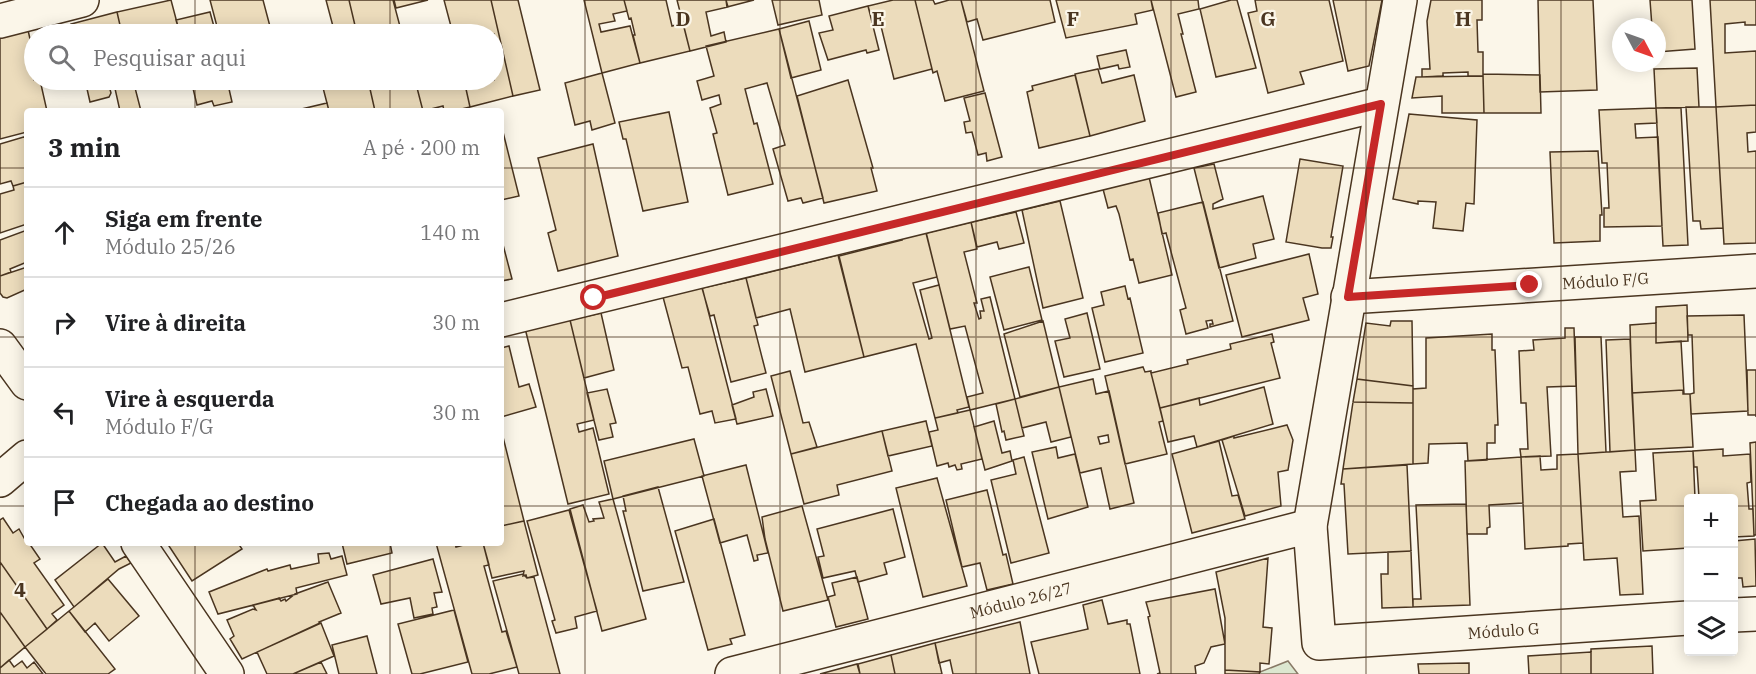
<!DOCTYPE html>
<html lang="pt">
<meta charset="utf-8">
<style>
:root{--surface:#fff;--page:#f6f6f6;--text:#202124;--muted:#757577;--line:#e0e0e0}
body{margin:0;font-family:"IBM Plex Serif",serif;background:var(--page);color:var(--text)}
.controls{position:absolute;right:18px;bottom:18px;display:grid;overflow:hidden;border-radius:6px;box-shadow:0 3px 15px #0003}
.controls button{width:54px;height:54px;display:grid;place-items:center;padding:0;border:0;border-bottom:2px solid var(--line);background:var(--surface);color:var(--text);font:30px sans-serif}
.compass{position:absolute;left:1612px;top:18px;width:54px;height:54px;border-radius:50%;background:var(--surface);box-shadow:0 3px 15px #0003;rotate:131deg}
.stop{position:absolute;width:18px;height:18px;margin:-14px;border:4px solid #c62828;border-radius:50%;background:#fff}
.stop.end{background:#c62828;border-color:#fff;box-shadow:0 2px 6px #0008}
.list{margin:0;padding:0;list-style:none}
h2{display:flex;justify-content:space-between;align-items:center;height:78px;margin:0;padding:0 24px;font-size:26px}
h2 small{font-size:20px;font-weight:400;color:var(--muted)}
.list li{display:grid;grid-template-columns:39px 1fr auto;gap:18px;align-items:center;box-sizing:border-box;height:90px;padding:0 24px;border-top:2px solid var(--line)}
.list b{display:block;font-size:22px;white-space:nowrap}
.list p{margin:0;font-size:20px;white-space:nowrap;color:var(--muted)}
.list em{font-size:20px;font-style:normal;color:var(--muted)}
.icon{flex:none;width:33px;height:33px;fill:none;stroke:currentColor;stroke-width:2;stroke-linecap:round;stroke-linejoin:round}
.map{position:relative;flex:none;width:1756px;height:674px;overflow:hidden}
.search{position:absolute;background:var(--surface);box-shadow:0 3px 15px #0003;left:24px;top:24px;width:480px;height:66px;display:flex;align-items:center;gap:15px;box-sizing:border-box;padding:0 21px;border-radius:33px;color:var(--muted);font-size:22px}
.panel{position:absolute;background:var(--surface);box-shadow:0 3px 15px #0003;left:24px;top:108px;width:480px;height:438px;border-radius:6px}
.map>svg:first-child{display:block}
.green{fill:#dce7d0;stroke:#887966;stroke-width:1.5}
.building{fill:#ecdcbc;stroke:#4a3520;stroke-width:1.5;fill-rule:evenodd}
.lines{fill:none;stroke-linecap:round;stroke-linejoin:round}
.street-casing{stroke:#4a3520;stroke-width:36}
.street{stroke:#fbf6e9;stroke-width:33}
.route{stroke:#c62828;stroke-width:8}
.grid{fill:none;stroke:#4a3520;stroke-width:1.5;stroke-opacity:0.55}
.labels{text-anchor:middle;stroke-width:4.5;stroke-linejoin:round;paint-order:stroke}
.street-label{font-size:16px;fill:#4a3520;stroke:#fbf6e9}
.grid-label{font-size:20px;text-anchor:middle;font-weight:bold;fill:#4a3520;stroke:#fbf6e9;stroke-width:4.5;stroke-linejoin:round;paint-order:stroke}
</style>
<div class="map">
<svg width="1756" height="674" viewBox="0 0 1756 674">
<rect width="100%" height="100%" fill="#fbf6e9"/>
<path class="green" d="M1288 661 1298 674H1255Z"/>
<path class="building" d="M171 0 180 34H122L117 12Z
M210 0H263L272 34H219Z
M326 0H349L357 34H335Z
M349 0H393L402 34H357Z
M394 0H428L396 8Z
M444 0H491L513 96 470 107 464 80H494V34H453Z
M491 0H518L540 90 513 96Z
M584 0H624L627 11 613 14 615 21 599 24 601 32 630 26 640 63 602 73Z
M624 0H666L672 26 683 23 690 51 640 63 633 35H635L631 18 629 19Z
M677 0H726L728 7 706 12 711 36 724 32 726 42 690 51Z
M726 0H754L727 7Z
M772 0H819L822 15 778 25Z
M893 0H915L932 69 894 79 879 18 875 19 874 13H870L868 6Z
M915 0H933L935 4 949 0H961L984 91 945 101 937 71 933 73 932 69Z
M961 0H1050L1055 22 983 40 977 19 967 22Z
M1056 0H1151L1153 10 1135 14 1137 24 1066 38Z
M1151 0H1198L1199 9 1178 14 1183 34H1181L1196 92 1176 97Z
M1231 0H1237L1256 68 1216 77 1200 9Z
M1255 0H1329L1343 61 1300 72 1304 84 1268 93 1248 13 1257 11Z
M1333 0H1382L1369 66 1348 71Z
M1431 0H1482V20H1477L1478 52H1483V76H1468V72L1443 73V76L1422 77V69H1430L1427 21Z
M1538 0H1593L1597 90 1540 92Z
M1650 0H1692L1695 49 1657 52V27H1652Z
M1710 0H1756V25H1745V22L1725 24V53L1756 51V105L1716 107Z
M868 6 879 50 867 53 866 50 828 60 819 33 833 30 829 16Z
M117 12 122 34H74L71 24Z
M210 12 216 34H180L176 20Z
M809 21 821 70 791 78 779 29Z
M779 29 823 198 803 203 801 198 788 201 773 149 785 145 767 83 745 89 754 124 757 123 773 184 728 195 713 134 717 133 710 108 721 104 719 95 702 100 697 81 714 76 706 46Z
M28 30 34 57V80H40L47 111H27V132L0 139V37Z
M1126 50 1130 67 1119 69 1118 65 1100 69 1097 56Z
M1697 68 1699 107 1656 108 1654 69Z
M1098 69 1102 83 1134 75 1145 121 1090 136 1075 74Z
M602 73 615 123 592 130 590 121 575 125 565 83Z
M1483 74 1540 75 1541 113H1484Z
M1075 75 1090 136 1039 148 1027 92 1033 90 1032 86Z
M1483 76 1484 113H1442V96L1412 98 1416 77Z
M85 80H133L141 111H120L114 84 109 86 111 93 109 97 90 102Z
M191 80H227L232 102 214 106 212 101 197 105Z
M321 80H368L375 111H329Z
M368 80H415L423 111H375Z
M415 80H464L470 107 453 111H444L443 106 423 111Z
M848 80 873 168H871L877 191 824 203 797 96Z
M985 93 1002 157 987 161 986 153 978 155 972 132 966 133 964 122 970 121 964 98Z
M327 103 329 111H293Z
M1756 105V132L1747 133 1748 152 1756 151V243L1724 244 1716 107Z
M1686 107H1716L1723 228 1701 229 1700 221H1693Z
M1656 108 1657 123 1635 124 1636 138 1658 137 1662 226 1604 227V208H1609L1607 163H1602L1599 110Z
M1656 108H1681L1688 245 1663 246Z
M669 112 688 202 643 211 626 139H623L619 122Z
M1409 114 1477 120 1474 204 1466 203 1463 231 1433 228 1436 202 1418 201V204L1393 199Z
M503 132 519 196 501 200V133Z
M27 136V182L13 186 11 181 0 184V144Z
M593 144 618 256 558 271 548 233 556 230 538 158Z
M1598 151 1602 215H1600V241L1554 243 1550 152Z
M1300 159 1343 166 1331 237H1333L1331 248H1322L1286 242Z
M1214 164 1223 199 1213 204V209L1263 196 1274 239 1253 244 1256 258 1219 268 1194 168Z
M1149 177 1172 275 1139 283 1133 259 1130 260 1119 214 1116 206 1108 208 1103 189Z
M27 182V224L0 233V194L14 190 13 186Z
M1060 201 1083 298 1043 308 1022 210Z
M1203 202 1233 321 1210 327V324H1213L1212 320 1206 321 1208 328 1186 334 1180 310 1186 308 1166 233 1162 234 1158 213Z
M1016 212 1024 243 999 249 997 242 977 247 971 222Z
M971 222 977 249 964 252 977 303H974L979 319 981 318 980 311H984L981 299 990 297 1015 399 970 410 967 397 983 393 965 326 950 329 926 233Z
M27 230V262L10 269 11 272 0 276V240Z
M926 232 937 277 913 283 929 339 932 338 920 290 939 285 969 407 957 410 958 413 935 418 916 344 864 357 839 256 902 240 901 238Z
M501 237 512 279 501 281Z
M1309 254 1318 294 1303 298 1309 320 1242 337 1226 275Z
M838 255 864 357 805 372 790 309 756 318 746 278Z
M27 267V289L7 298 3 297 0 293V276Z
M1029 267 1042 320 1004 330 990 277Z
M746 278 758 325 754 326 766 373 731 382 714 315 710 316 702 288Z
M1125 286 1128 299 1130 298 1143 353 1105 362 1092 308 1104 305 1101 292Z
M702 287 736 419 715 423 712 411 700 414 688 367 682 368 663 297Z
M1687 305 1688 341 1656 343V307Z
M601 313 614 370 584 378 570 320Z
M1087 313 1100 369 1064 377 1055 341 1070 338 1065 319Z
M1744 315 1748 411 1691 414 1690 394 1694 393 1692 335H1688L1687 316Z
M570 320 594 420 577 424 579 432 593 428 609 494 568 504 525 328Z
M1043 321 1059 387 1020 397 1004 334Z
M1391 321H1412L1413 386 1357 379 1366 323 1390 326Z
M1656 323V343L1681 341 1684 394H1683V390L1632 393 1630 325Z
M1565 328H1574L1576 386 1547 387 1551 456 1521 457 1520 449H1528L1526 403H1521L1519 351 1534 350 1533 340 1565 338Z
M1272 334 1274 342 1271 343 1280 378 1160 408 1151 373 1188 364 1187 360 1231 349 1230 344Z
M1492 334V350H1495L1498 425H1495V443H1487V460L1468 461 1467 443 1429 444 1428 463 1413 464V389L1426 388V338Z
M1575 337H1601L1606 452 1578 454Z
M1630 339 1635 450 1610 452 1606 340Z
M509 346 519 387 529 384 536 407 501 417V348Z
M1143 367 1145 372 1151 371V373L1163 421 1159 422 1167 454 1125 464 1105 376Z
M1747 370H1756V417V415H1748Z
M790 371 803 423 809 422 817 447 791 454 771 376Z
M1093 379 1096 394 1109 391 1134 503 1110 509 1101 468 1080 473 1059 387ZM1108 435 1109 442 1100 444 1098 437Z
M1357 379 1413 386V403L1353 402Z
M1059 387 1071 437 1051 442 1046 422 1022 428 1015 399Z
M1264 387 1273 424 1197 447 1194 436 1168 442 1160 408 1199 398 1200 405Z
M607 389 616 423 610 424 613 437 599 440 587 393Z
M766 389 773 416 737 424 732 405 754 397 753 392Z
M1683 390V394H1690L1693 447 1635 450 1632 393Z
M1015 399 1024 436 1006 440 1004 431 1002 432 996 404Z
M1353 402 1413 403V464L1343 469Z
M970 410 982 459 961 464 962 469 957 470 955 465 949 467 948 463 937 466 929 432 938 430 935 418Z
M926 421 932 446 888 456 882 431Z
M994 421 1002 453 1010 451 1012 461 985 470 974 427Z
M1287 425 1293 440 1288 470 1278 472 1281 506 1245 516 1222 440 1234 436V438Z
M501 429 524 521 501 526Z
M882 431 892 471 837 485 839 495 804 504 791 454Z
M694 439 704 476 613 499 604 461Z
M1219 441 1232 496 1238 495 1245 519 1192 533 1172 454Z
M1756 442V535H1754L1750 443Z
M1056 447 1058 458 1075 454 1088 507 1048 519 1032 452Z
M1723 449V456L1750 454 1751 482 1747 483 1749 509H1753L1754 536 1734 537V498H1699L1697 467H1694L1693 451Z
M1635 450 1636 471 1620 472 1623 517 1639 516 1643 594 1620 595 1617 558 1584 560 1578 454Z
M1693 451 1695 498H1688V548L1643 551 1640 501 1656 500 1653 453Z
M1578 454 1583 543 1568 544V546L1525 549 1521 457 1540 456 1541 470 1557 469V455Z
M1024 457 1049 553 1011 563 991 480 1016 474 1013 460Z
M1521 457 1523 503 1489 505 1490 527 1487 528V534H1467L1465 461Z
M746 465 768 553 757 555 758 560 754 561 747 535 720 543 702 476Z
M1407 465 1411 551 1348 554 1344 484H1341L1343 469Z
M937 478 967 586 923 597 896 488Z
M658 487 684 582 643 591 623 511H626L623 496Z
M987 490 1003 555 1006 554 1013 584 987 590 980 563 962 567 946 500Z
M613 499 646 619 602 631 570 509 583 505 589 522 594 521 593 519 604 518 599 502Z
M1466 504 1470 605 1413 607V599H1421L1416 505Z
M802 506 828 600 783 611 765 539 762 517Z
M893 509 905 557 884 563 887 574 858 582 855 571 823 578 818 557 824 556 817 529Z
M569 510 597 611 575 617 577 628 556 633 552 621 555 620 527 521Z
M3 518 13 533 19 529 27 543H29L40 559 34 563 64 605 52 614 57 620 47 629 0 562V520Z
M714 519 745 635 730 639 732 644 708 650 675 531Z
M524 521 538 575 527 578 526 575 523 576 524 571 492 578 483 543H501V526Z
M1755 539 1756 586 1743 587 1742 578H1734V541Z
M102 543 115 562 126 556 131 563 119 569 74 607 55 580Z
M167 543H238L242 549 192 581Z
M342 543H390L392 553 347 564Z
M436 543H455L456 547 471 543H483L489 565 484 566 502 632 506 631 517 667 489 674H472Z
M1411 551 1413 607 1382 608 1381 574H1388V552Z
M329 553 331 559 342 556 347 575 296 588 297 594 218 614 209 592 267 569 268 571 290 565 291 569 319 563 318 554Z
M1268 558 1263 627 1272 628 1269 664 1260 663V672L1225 670V618L1216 572Z
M433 559 442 592 434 593 437 607 432 608 433 614 414 618 410 598 381 604 373 575Z
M0 562 47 629 25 647 0 612Z
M523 574 527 578 534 577 560 674H519L493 581Z
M857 577 868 619 836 627 828 597 835 595 832 583Z
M108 579 139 616 109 641 95 623 85 632 69 611Z
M328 582 341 613 319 622 320 623 242 659 230 639 234 636 227 620 253 609 256 610 253 605 279 598 281 601 285 599 286 601 295 594Z
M1215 589 1225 644 1211 647 1204 663 1195 666 1196 674H1157L1160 673 1148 617 1150 616 1146 602Z
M1102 600 1108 624 1127 620V624H1130L1140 674H1039L1031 642 1088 629 1083 605Z
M454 610 468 662 420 674H412L398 624Z
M69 611 115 669 108 674H46L25 647Z
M0 612 25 647 0 668Z
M1020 622 1030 674H953L950 660 939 663 935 643Z
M321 623 334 656 293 674H267L257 652Z
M367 636 377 674H339L332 645Z
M935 643 942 674H895L891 655Z
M1652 646 1653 674H1591V649Z
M1591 652V674H1529L1528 656Z
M891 655 895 674H860L858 664Z
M9 660 14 667 22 661 27 668 34 662 43 674H0V668Z
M321 662 327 674H293Z
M1469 663V674H1419L1418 664Z
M857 664 860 674H820Z
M1225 670 1260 672 1259 674H1225Z"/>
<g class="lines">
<g class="street-casing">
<g id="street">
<path id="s1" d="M1400 0 1310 526 1319 643 1688 618"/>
<path d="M0 21 82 0"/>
<path id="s2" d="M1348 297 1756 271"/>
<path d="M501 320 1381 104"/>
<path d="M0 346 27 383"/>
<path d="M0 480 27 457"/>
<path d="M138 543 227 674"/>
<path d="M1734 615 1756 614"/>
<path id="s3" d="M732 674 1310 526"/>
</g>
</g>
<use href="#street" class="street"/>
</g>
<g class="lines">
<path class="route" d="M594 298 1381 104 1348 297 1530 285"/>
</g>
<path class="grid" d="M195 0V34M390 0V34M585 0V674M780 0V674M976 0V674M1171 0V674M1366 0V674M1561 0V674M195 80V111M390 80V111M0 168H27M501 168H1756M0 337H27M501 337H1756M0 506H27M501 506H1688M1734 506H1756M195 543V674M390 543V674"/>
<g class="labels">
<g class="street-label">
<text dy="6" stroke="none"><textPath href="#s2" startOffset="258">Módulo F/G</textPath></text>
<text dy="6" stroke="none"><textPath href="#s3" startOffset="298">Módulo 26/27</textPath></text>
<text dy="6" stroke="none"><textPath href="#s1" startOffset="836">Módulo G</textPath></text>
</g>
</g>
<g class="grid-label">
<text x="683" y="26">D</text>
<text x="878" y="26">E</text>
<text x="1073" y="26">F</text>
<text x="1268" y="26">G</text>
<text x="1463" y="26">H</text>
<text x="20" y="597">4</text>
</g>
</svg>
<div class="controls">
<button>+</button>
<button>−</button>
<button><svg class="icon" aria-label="layers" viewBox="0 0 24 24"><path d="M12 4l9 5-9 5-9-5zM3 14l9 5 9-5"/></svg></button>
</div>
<svg class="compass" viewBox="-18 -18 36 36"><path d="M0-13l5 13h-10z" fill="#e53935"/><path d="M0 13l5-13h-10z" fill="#757577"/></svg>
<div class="stop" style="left:594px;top:298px"></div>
<div class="stop end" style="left:1530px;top:285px"></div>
<div class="search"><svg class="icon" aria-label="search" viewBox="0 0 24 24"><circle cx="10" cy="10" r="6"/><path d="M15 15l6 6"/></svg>Pesquisar aqui</div>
<section class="panel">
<h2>3 min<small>A pé · 200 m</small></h2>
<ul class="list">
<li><svg class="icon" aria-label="ahead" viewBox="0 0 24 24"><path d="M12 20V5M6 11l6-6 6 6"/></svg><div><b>Siga em frente</b><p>Módulo 25/26</p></div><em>140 m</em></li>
<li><svg class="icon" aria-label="right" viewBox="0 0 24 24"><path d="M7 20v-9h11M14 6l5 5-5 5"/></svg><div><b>Vire à direita</b></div><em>30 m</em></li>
<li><svg class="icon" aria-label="left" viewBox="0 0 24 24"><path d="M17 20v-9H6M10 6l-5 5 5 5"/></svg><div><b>Vire à esquerda</b><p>Módulo F/G</p></div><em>30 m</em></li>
<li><svg class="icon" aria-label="arrive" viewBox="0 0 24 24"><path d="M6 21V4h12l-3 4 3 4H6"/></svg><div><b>Chegada ao destino</b></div></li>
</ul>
</section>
</div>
